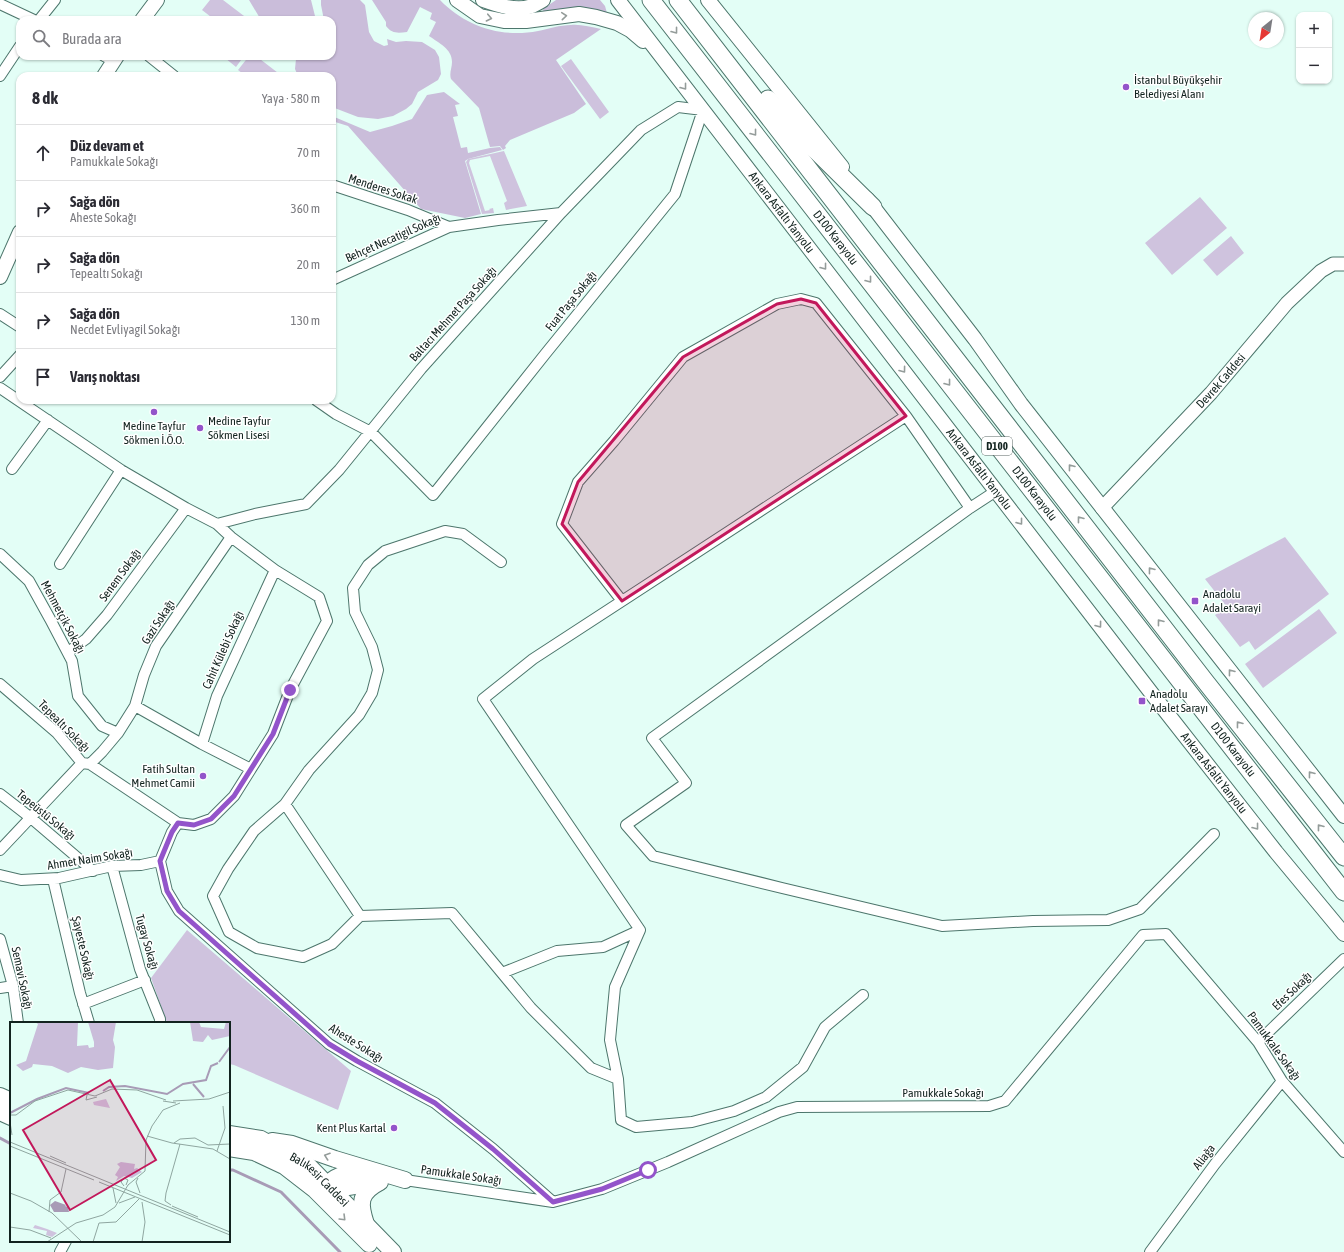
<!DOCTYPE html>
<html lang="tr">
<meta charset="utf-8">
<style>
:root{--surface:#fff;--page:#f7f7f7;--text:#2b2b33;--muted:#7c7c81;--line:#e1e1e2}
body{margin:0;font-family:"Asap Condensed",sans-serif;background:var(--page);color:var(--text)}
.controls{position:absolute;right:12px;top:12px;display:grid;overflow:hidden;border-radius:8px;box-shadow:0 1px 3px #0004}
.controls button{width:36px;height:36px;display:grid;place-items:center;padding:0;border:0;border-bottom:1px solid var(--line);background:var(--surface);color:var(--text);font:20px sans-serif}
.compass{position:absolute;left:1248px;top:12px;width:36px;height:36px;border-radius:50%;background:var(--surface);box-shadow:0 1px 3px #0004;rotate:210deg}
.stop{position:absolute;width:12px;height:12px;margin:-9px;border:3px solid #9354ca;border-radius:50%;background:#fff}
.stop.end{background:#9354ca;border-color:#fff;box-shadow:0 1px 4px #0008}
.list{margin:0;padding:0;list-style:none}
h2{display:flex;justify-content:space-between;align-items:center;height:52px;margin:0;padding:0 16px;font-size:17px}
h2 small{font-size:13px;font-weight:400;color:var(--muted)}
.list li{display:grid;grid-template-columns:26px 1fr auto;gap:12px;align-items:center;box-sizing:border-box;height:56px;padding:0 16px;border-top:1px solid var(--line)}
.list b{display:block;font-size:15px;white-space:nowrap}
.list p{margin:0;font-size:13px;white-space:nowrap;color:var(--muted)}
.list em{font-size:13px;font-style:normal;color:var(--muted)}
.icon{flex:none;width:22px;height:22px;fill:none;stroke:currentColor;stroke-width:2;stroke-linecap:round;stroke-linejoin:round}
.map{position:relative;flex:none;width:1344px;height:1252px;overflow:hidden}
.search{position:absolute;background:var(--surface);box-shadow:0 1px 3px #0004;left:16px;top:16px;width:320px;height:44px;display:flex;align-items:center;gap:10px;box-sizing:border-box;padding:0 14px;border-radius:12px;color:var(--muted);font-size:15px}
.panel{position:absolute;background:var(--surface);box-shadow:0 1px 3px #0004;left:16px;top:72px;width:320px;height:332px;border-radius:12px}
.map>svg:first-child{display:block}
.green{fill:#cfc3de}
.forest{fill:#cabdda}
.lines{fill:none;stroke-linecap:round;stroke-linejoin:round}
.stream{stroke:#a89bb6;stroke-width:3}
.minor-casing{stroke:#4d766c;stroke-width:12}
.tertiary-casing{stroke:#4d766c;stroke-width:15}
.secondary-casing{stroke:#4d766c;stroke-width:16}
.primary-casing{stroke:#4d766c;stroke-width:18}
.trunk-casing{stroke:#4d766c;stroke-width:19}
.minor{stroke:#fff;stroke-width:10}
.tertiary{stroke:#fff;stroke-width:13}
.secondary{stroke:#fff;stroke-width:14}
.primary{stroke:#fff;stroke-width:16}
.trunk{stroke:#fff;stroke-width:17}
.oneway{stroke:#949c9a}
.route{stroke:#9354ca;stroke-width:5}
.marked{fill:#c2185b;fill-opacity:0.2;stroke:#c2185b;stroke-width:3;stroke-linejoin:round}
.poi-dot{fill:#9354ca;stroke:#fff;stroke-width:1.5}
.labels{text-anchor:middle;stroke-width:3;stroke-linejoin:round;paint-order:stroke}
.shield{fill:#fff;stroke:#596562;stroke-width:1}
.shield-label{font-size:11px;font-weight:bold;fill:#12231f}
.poi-label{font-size:12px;fill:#12231f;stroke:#fff;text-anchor:start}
.street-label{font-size:12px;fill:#12231f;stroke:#fff}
.inset-river{fill:none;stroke:#a89bb6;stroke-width:2}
.inset-road{fill:none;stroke:#8fa6a0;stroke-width:1}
.view{fill:#c2185b;fill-opacity:0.15;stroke:#c2185b;stroke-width:2}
.inset-edge{fill:none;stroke:#12231f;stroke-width:2}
</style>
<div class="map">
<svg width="1344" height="1252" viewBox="0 0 1344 1252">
<rect width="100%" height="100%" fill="#e3fef6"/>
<path class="green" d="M210 0H223L248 19 247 20H215L202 10Z
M226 56H244L236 67 225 58Z
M249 56H256L282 76H246L238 70Z
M571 59 609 112 600 119 561 66Z
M504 151 527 206 506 210 504 203 507 201 490 156 470 160 469 163 485 211 490 210 489 209 493 208 494 213 482 214 466 162 468 159Z
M1200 197 1227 228 1172 275 1145 243Z
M1231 236 1244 253 1217 276 1203 260Z
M1285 537 1329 594 1255 650 1249 641 1240 647 1215 615 1227 607 1205 579Z
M1319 609 1337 633 1263 688 1245 664Z
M187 930 351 1071 338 1110 234 1065 229 1064V1023H167L151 978Z"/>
<path class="forest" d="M249 0H311L316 20H261Z
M321 0H360L365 5 369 32 374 41 384 46 388 45 387 39 396 42 406 41 422 42 435 50 439 57 441 74 438 80 418 92 412 104 406 109 393 116 378 119 358 117 332 107V76H298L295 69 296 59 300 56H332V20H324L321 5Z
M372 0H440C466 27 502 38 538 31 548 29 560 25 571 25 580 24 591 27 601 29L556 60 586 104 574 113 510 140 505 146 506 148 503 150 500 146 490 147 479 108 451 79C449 73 452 68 452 62 452 49 439 43 429 36L436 22 430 19 432 13 420 7 407 32C398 33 392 34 386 26V22Z
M556 0H600L605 6 607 13 544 15 543 9Z
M444 92 460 104 455 105 458 116 453 117 461 148 467 147 468 153 490 148 500 147 502 150 468 159 465 161 481 214 465 218 421 209 348 126 332 121V116L370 132 392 126 412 119 427 95Z"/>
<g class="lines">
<path class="stream" d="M0 1138 11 1144
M229 1170H233L281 1192 340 1252"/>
<g class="minor-casing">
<path id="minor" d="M0 4 34 20
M39 20 55 0
M104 56 114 61
M149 56 174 76
M0 76 20 46
M332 185 408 210 449 227
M332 280 449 227 498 220 561 213
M0 314 20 327
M0 377 20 355
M0 388 121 470 186 508 217 524 231 537 275 570 319 597 327 621 290 690 273 734 234 796 211 819 194 825 178 823
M12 469 48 420
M996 491 970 508 652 738 686 783 626 825 653 856 782 888 942 926 1033 921 1108 920 1140 909 1214 834
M217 524 255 514 306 504 339 470 421 369 561 213 641 130 678 107 703 110 675 194 546 353 433 495 371 432 336 414 316 400
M0 554 29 581 50 619 72 661 78 696 102 726 118 733
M501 562 463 534 445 531 385 551 368 565 353 588 355 612 372 647 378 670 372 693 359 715 309 770 285 804 254 831 228 869 213 896 229 932 257 948 303 957 332 944 360 916 452 913 531 1008 591 1068 618 1079
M60 564 121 470
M622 601 562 524 578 482 614 441 683 357 777 304 801 299 816 303 906 416
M68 652 86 639 107 615 186 508
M0 684 57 733 82 763 90 764 178 823 172 832 160 861
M135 706 202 744 251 769
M202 744 217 696 275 570
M90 764 102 752 118 733 135 706 144 675 156 646 231 537
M0 794 31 818 93 871
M285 804 360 916
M0 850 82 763
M160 861 167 891 179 911 329 1044 357 1061 435 1103 493 1149 553 1202
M112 866 140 969 160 1019V1023
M0 875 21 880 59 878 112 866 141 865 160 861
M53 879 80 993 89 1023
M640 930 483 699 533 659 906 416 970 508
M0 939 13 986 18 1023
M502 973 557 951 603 947 640 930 615 987 610 1040 618 1079 621 1120 636 1127 692 1122 734 1111 766 1097 803 1067 825 1027 863 995
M0 988 13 986
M83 1004 145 980
M1258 1042 1344 959
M405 1180 553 1202 602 1189 668 1162 779 1112 797 1107 989 1106 1005 1101 1143 935 1166 934 1258 1042 1282 1081 1344 1152
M60 1252 66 1241
M1150 1252 1215 1164 1282 1081"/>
</g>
<g class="tertiary-casing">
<g id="tertiary">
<path id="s1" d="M1102 508 1211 393 1287 303 1321 271 1333 264H1344"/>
</g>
</g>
<g class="secondary-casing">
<g id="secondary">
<path d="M457 0 480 16 504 21H526L579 14 596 17 617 23 630 30 643 41"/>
<path d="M483 0C497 5 517 12 532 6 536 4 540 2 543 0"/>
<path id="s2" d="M618 0 1156 699 1276 852 1344 934"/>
<path d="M708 0 842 167"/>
<path d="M142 20 157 0"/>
<path d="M104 76 117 56"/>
<path d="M867 199 975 339 1021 404 1344 816"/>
<path d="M0 277 20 232"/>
</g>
</g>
<g class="primary-casing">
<g id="primary">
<path d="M0 1096 11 1101"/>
<path d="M0 1112 11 1117"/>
<path id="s3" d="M229 1134 261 1139 309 1166 393 1252"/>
<path d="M272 1141 292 1144 335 1159 405 1180"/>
<path d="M229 1148 254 1152 284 1166 315 1190 369 1244"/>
<path d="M325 1192H334L348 1187 379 1182"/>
<path d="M326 1195C323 1176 352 1171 366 1171"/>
<path d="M366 1224C359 1203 359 1193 380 1182"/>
</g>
</g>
<g class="trunk-casing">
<g id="trunk">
<path id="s4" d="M651 0 1344 892"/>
<path d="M678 0 1205 681 1344 857"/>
<path d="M768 99 808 143 873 207"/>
</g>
</g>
<use href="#minor" class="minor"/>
<use href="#tertiary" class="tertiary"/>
<use href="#secondary" class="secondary"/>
<use href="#primary" class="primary"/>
<use href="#trunk" class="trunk"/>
</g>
<defs><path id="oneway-chevron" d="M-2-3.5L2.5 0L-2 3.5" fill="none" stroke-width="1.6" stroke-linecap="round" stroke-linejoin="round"/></defs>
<g class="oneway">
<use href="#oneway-chevron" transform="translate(564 16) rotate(-5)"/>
<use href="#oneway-chevron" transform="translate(489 18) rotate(12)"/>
<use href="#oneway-chevron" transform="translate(675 31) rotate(52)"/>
<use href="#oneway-chevron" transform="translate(684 87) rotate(52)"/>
<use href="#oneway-chevron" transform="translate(754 133) rotate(52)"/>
<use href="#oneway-chevron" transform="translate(824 267) rotate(52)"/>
<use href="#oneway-chevron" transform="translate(869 280) rotate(52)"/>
<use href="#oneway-chevron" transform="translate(903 370) rotate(53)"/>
<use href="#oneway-chevron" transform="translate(948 383) rotate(52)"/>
<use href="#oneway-chevron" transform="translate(1071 467) rotate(-128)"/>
<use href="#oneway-chevron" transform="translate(1080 519) rotate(-128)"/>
<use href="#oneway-chevron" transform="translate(1020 522) rotate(52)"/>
<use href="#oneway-chevron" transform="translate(1151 570) rotate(-128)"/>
<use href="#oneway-chevron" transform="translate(1160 622) rotate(-128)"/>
<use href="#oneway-chevron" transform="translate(1099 625) rotate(53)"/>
<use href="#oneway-chevron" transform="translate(1231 672) rotate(-128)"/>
<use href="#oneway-chevron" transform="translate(1239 724) rotate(-128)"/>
<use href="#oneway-chevron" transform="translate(1311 774) rotate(-128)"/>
<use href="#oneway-chevron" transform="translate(1256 827) rotate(52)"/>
<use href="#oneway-chevron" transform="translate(1320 827) rotate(-128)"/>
<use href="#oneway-chevron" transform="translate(327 1156) rotate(-161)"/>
<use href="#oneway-chevron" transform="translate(343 1218) rotate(45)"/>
</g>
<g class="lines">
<path class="route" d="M290 690 273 734 234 796 211 819 194 825 178 823 172 832 160 861 167 891 179 911 329 1044 357 1061 435 1103 493 1149 553 1202 602 1189 648 1170"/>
</g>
<path class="marked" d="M801 299 816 303 906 416 622 601 562 524 578 482 683 357 777 304Z"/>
<g class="poi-dot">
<circle cx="1126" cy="87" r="4"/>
<circle cx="154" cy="412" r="4"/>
<circle cx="200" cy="428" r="4"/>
<rect x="1191" y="597" width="8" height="8" rx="2"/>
<rect x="1138" y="697" width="8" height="8" rx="2"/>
<circle cx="203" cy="776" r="4"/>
<circle cx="394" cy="1128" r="4"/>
</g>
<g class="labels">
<rect class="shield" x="982" y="437" width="30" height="18" rx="3"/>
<g class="shield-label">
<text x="997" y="450">D100</text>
</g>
<g class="poi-label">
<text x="1134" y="84">İstanbul Büyükşehir<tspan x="1134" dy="14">Belediyesi Alanı</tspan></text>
<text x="208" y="425">Medine Tayfur<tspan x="208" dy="14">Sökmen Lisesi</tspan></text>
<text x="154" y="430" text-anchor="middle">Medine Tayfur<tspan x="154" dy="14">Sökmen İ.Ö.O.</tspan></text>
<text x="1203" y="598">Anadolu<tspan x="1203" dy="14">Adalet Sarayi</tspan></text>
<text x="1150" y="698">Anadolu<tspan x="1150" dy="14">Adalet Sarayı</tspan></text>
<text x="195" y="773" text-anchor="end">Fatih Sultan<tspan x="195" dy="14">Mehmet Camii</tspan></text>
<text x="386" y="1132" text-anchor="end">Kent Plus Kartal</text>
</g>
<g class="street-label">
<text transform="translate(383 189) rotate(18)" y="4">Menderes Sokak</text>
<text dy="4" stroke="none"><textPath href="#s2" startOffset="268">Ankara Asfaltı Yanyolu</textPath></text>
<text dy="4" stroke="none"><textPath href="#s4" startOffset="301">D100 Karayolu</textPath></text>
<text transform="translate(393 238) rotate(-24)" y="4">Behçet Necatigil Sokağı</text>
<text transform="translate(571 301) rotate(-51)" y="4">Fuat Paşa Sokağı</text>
<text transform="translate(453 314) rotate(-48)" y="4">Baltacı Mehmet Paşa Sokağı</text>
<text dy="4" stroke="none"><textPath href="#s1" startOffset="174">Devrek Caddesi</textPath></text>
<text dy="4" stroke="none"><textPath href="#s2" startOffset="592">Ankara Asfaltı Yanyolu</textPath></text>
<text dy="4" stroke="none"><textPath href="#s4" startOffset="625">D100 Karayolu</textPath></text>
<text transform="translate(120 575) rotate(-54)" y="4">Senem Sokağı</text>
<text transform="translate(63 617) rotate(62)" y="4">Mehmetçik Sokağı</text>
<text transform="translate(158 622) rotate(-57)" y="4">Gazi Sokağı</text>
<text transform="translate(223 650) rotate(-66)" y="4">Cahit Külebi Sokağı</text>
<text transform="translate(64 726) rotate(45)" y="4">Tepealtı Sokağı</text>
<text dy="4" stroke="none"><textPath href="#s4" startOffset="949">D100 Karayolu</textPath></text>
<text dy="4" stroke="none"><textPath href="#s2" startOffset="976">Ankara Asfaltı Yanyolu</textPath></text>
<text transform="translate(46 815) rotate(39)" y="4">Tepeüstü Sokağı</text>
<text transform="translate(90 859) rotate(-9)" y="4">Ahmet Naim Sokağı</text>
<text transform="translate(147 942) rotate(74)" y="4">Tugay Sokağı</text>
<text transform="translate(83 948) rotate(77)" y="4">Şayeste Sokağı</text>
<text transform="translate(22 978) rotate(78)" y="4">Semavi Sokağı</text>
<text transform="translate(1292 991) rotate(-44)" y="4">Efes Sokağı</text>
<text transform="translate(356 1043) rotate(32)" y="4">Aheste Sokağı</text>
<text transform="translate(1274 1046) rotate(54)" y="4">Pamukkale Sokağı</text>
<text x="943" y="1097">Pamukkale Sokağı</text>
<text transform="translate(1204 1157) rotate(-52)" y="4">Aliağa</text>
<text transform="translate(461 1175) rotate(8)" y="4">Pamukkale Sokağı</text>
<text dy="4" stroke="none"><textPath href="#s3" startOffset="104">Balıkesir Caddesi</textPath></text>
</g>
</g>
<g transform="translate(10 1022)">
<rect width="220" height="220" fill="#e3fef6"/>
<path d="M96 77 100 86 84 83 83 80ZM25 203 37 207 47 211 42 215 36 213 37 209 23 206Z" fill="#cfc3de"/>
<path d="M25 0H68L67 24 78 23 79 26 84 25V20L78 0H106L103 18 105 25 103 46 88 48 71 45 58 51 42 44 23 42 22 45 13 49 6 43 16 39 28 2ZM180 0H189L191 5 214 7 216 0H220V14L202 18 198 13 193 20 183 19ZM111 140 125 142 124 147 127 146 132 150 122 156 114 154 106 159 108 155 105 153 110 145 107 142Z" fill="#cabdda"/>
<path d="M45 179 56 183 55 184 58 185 59 190H44L40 183Z" fill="#a89bb6"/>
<path class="inset-river" d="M209 40 220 25M183 62 194 75M93 69 99 65 115 64 157 72 173 62 196 58 201 44 208 41M0 91 27 77 56 66 79 71"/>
<path class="inset-road" d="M77 73 76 78 87 75M153 79 166 81M163 79 199 77 220 70M0 93H6L25 79 58 68 85 74 102 67 127 68 156 78M0 100 2 113M137 114 162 121 203 127 220 137M0 120 220 210M164 121 170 117 185 116 198 123 220 122M0 124 84 158M207 129 215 106 213 84M40 134 56 141M128 156 126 160 130 171M89 160 220 213M114 164 111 160 114 156 118 158 116 163M103 166 106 181M0 171 21 179 42 191 72 220M156 171 170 122M156 171 155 179 161 183M132 180 135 200 132 220M109 181 125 175M162 184 188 195M39 190 40 178 51 170 56 147M0 205 20 208 41 216M37 220 66 201 93 193 105 185 118 163 135 149 136 118 142 104 153 88 170 81M83 220 89 201 106 200 129 177"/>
<path class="view" d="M100 58 146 138 60 188 13 108Z"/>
<rect width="220" height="220" class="inset-edge"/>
</g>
</svg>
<div class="controls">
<button>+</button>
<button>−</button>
</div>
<svg class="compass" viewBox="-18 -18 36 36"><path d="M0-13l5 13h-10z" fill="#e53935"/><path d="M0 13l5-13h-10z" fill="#7c7c81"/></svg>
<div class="stop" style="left:648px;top:1170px"></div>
<div class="stop end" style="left:290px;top:690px"></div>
<div class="search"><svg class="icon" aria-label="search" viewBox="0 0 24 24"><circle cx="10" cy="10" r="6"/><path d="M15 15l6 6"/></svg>Burada ara</div>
<section class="panel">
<h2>8 dk<small>Yaya · 580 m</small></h2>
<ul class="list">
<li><svg class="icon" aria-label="ahead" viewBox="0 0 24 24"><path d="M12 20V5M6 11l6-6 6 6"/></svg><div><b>Düz devam et</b><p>Pamukkale Sokağı</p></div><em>70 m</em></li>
<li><svg class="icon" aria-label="right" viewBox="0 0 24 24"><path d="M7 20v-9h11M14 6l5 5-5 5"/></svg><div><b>Sağa dön</b><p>Aheste Sokağı</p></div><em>360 m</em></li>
<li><svg class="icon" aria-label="right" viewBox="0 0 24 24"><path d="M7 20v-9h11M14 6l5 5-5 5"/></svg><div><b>Sağa dön</b><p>Tepealtı Sokağı</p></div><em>20 m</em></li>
<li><svg class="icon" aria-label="right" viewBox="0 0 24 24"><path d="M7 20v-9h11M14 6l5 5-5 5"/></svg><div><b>Sağa dön</b><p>Necdet Evliyagil Sokağı</p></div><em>130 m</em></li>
<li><svg class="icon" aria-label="arrive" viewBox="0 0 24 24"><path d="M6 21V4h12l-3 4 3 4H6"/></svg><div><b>Varış noktası</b></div></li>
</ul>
</section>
</div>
